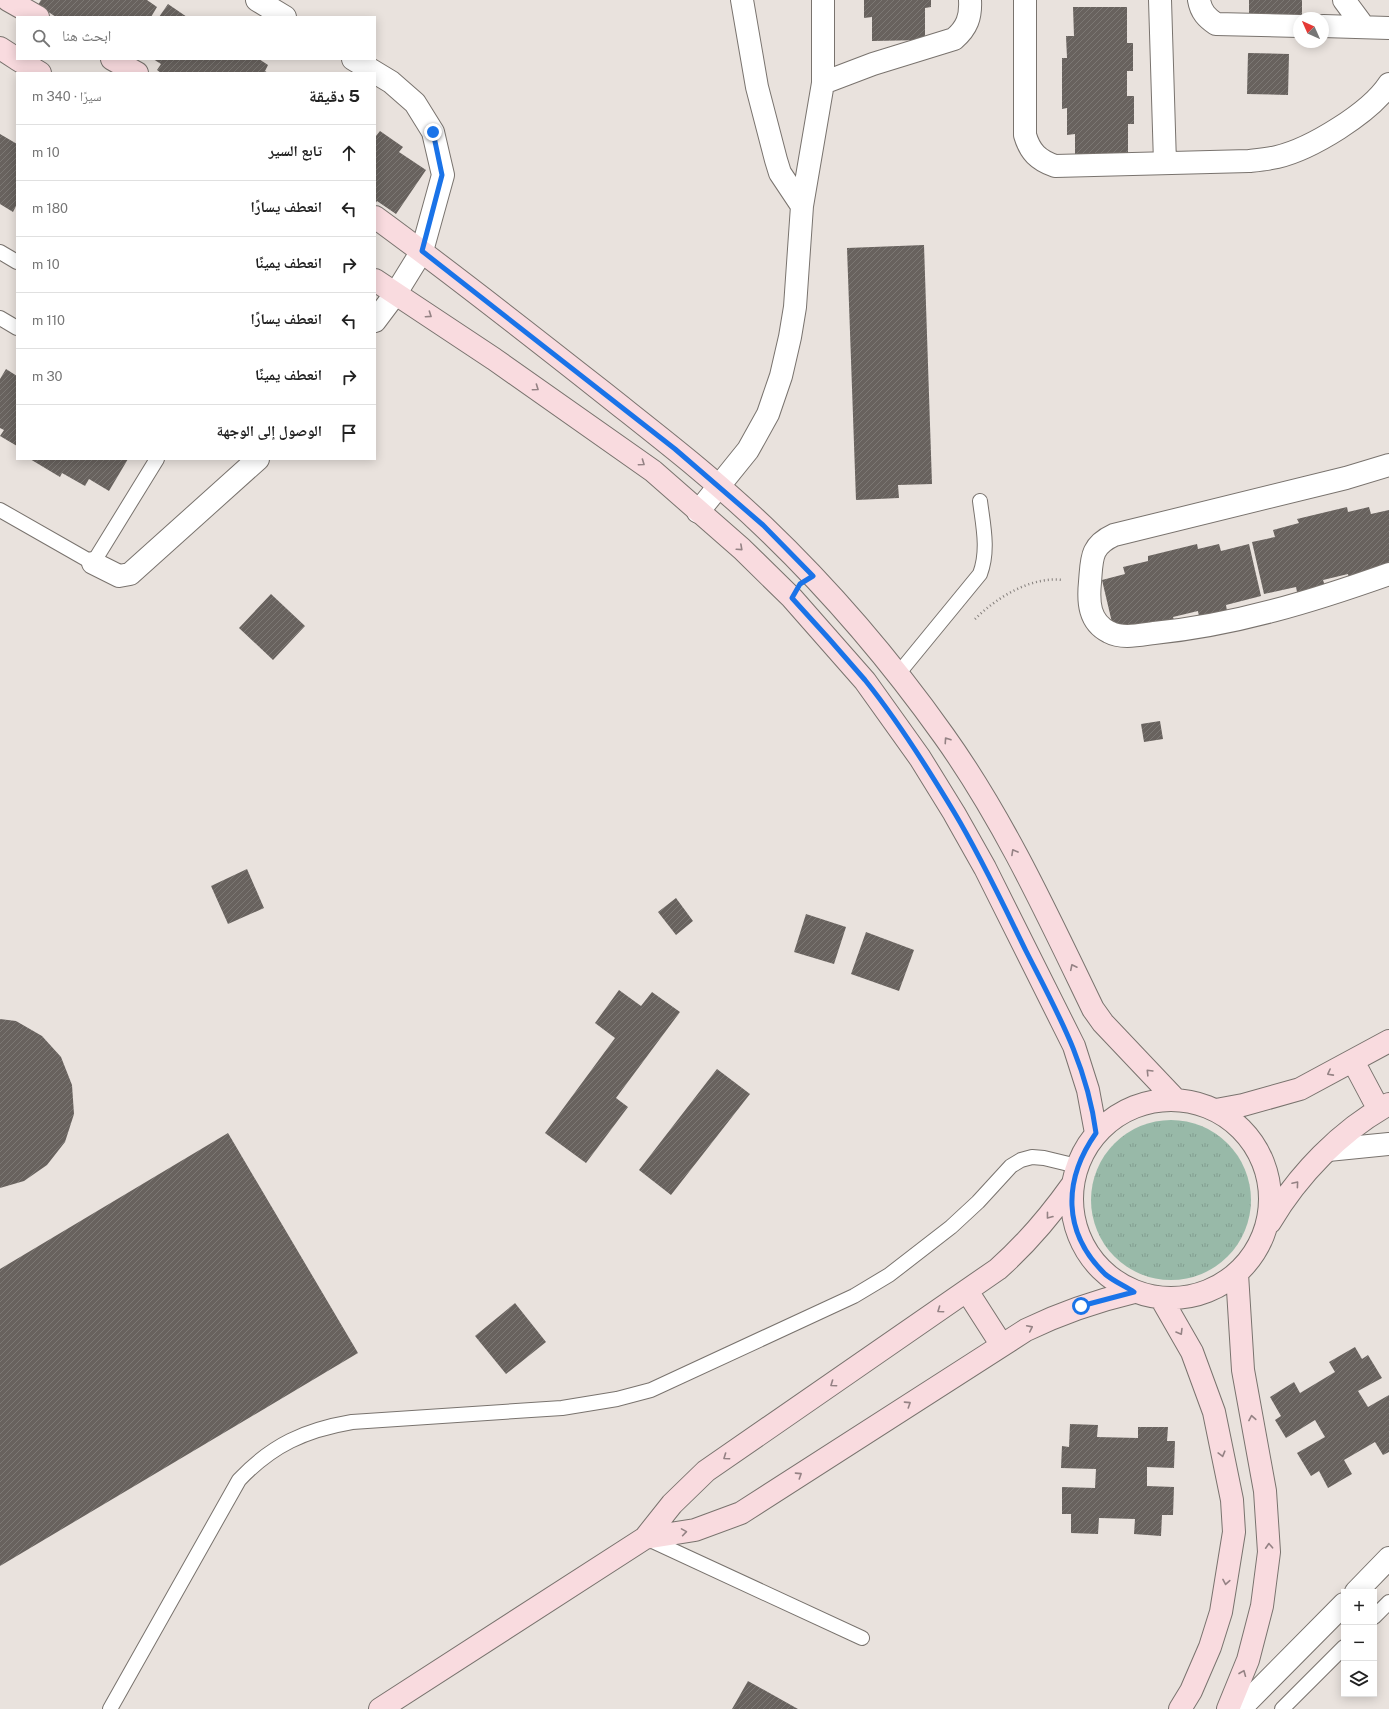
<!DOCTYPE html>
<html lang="ar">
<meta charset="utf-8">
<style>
:root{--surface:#fff;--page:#f6f6f6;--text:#222;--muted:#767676;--line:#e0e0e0}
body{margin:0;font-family:"Public Sans","Noto Naskh Arabic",sans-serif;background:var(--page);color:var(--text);direction:rtl}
.controls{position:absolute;right:12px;bottom:12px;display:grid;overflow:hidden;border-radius:0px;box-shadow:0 2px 10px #0003}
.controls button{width:36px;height:36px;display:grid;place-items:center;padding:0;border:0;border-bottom:1px solid var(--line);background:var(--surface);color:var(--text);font:20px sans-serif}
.compass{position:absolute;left:1293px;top:12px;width:36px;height:36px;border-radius:50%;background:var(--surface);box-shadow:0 2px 10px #0003;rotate:315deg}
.stop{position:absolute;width:12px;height:12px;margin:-9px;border:3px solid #1a73e8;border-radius:50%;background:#fff}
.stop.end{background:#1a73e8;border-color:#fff;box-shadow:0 1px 4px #0008}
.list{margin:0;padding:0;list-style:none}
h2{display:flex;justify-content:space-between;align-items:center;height:52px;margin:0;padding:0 16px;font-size:17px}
h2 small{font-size:13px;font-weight:400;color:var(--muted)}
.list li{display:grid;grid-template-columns:26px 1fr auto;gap:12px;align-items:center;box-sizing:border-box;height:56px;padding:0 16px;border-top:1px solid var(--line)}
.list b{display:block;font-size:15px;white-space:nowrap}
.list em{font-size:13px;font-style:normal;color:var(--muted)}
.icon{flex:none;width:22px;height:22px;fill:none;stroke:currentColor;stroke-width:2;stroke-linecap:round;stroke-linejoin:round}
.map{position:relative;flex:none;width:1389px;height:1709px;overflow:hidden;direction:ltr}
.search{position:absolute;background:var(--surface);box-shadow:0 2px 10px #0003;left:16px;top:16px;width:360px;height:44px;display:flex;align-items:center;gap:10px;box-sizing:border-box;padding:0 14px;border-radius:0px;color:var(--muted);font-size:15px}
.panel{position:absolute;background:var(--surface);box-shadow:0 2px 10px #0003;left:16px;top:72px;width:360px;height:388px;border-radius:0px;direction:rtl}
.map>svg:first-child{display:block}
.grass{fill:url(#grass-tufts)}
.building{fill:url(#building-hatch)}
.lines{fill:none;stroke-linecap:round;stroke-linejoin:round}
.lane-casing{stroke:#79736e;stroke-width:16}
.street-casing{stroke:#79736e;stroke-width:24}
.secondary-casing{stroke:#79736e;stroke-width:24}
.path{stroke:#837e7b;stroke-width:2.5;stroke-dasharray:1 3;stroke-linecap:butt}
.lane{stroke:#fff;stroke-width:14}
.street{stroke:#fff;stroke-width:22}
.secondary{stroke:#f9dbdf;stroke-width:22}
.oneway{stroke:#948284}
.route{stroke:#1a73e8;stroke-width:5}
</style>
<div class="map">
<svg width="1389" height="1709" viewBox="0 0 1389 1709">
<defs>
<pattern id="grass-tufts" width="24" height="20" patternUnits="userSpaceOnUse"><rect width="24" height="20" fill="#98b9a8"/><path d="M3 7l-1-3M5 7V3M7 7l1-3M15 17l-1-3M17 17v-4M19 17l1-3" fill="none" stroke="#829e90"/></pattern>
<pattern id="building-hatch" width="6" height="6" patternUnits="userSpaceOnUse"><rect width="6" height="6" fill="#68625e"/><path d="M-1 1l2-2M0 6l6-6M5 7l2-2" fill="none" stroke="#7c7874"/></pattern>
</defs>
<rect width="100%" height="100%" fill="#e9e2dd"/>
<path class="grass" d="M1091 1200a80 80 0 1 1 160 0a80 80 0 1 1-160 0Z"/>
<path class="building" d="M41 0H147L157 7 151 17H56L38 5Z
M864 0H931V7L925 8V40L872 41V17L864 18Z
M1249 0H1302V17H1249Z
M168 4 187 17H159Z
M1073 7H1127V43H1133V71H1127V96H1134V124H1128V157L1075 158V134L1067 135V108L1062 109V58H1067L1066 36H1074Z
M1248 53 1289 54 1288 95 1247 94Z
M153 59H259L268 65 265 71 268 73H161L157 70 161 64Z
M380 131 403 147 399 152 426 170 396 214 377 201 375 204V135L376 136Z
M0 134 17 144V204L13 212 0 204Z
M924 245 932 484 898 485 899 498 856 500 847 248Z
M6 369 17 376V446L0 436 4 430 0 428V379Z
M30 459H128L109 491 89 479 85 486 62 473 60 477Z
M1347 507 1348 512 1369 507 1371 514 1389 510V564L1349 580 1348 574 1323 580 1325 586 1297 592 1296 587 1264 594 1252 542 1275 537 1273 530 1299 523 1297 519Z
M1197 544 1198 549 1219 544 1221 551 1249 544 1261 596 1226 605 1227 611 1199 617 1198 611 1173 617 1175 623 1114 631 1102 580 1125 574 1123 567 1148 561V556Z
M271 594 305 626 273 660 239 628Z
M1160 721 1163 739 1144 742 1141 724Z
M247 869 264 908 228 924 211 886Z
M676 898 693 921 676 935 658 912Z
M806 914 846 927 834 964 794 952Z
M866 932 914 950 899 991 851 974Z
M619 990 641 1006 652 992 680 1012 616 1098 628 1107 586 1163 545 1133 615 1038 595 1023Z
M0 1019 16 1021 42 1036 61 1057 72 1085 74 1114 65 1142 47 1165 24 1181 0 1188Z
M717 1069 750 1094 671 1195 639 1170Z
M228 1133 358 1353 0 1566V1269Z
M515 1303 546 1342 506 1374 475 1336Z
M1355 1347 1362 1359 1368 1355 1382 1378 1358 1391 1368 1407 1389 1395V1452L1383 1455 1375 1442 1344 1460 1352 1474 1328 1488 1319 1471 1311 1476 1297 1453 1325 1437 1315 1420 1286 1438 1275 1420 1281 1416 1270 1397 1294 1382 1300 1393 1335 1372 1329 1362Z
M1070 1424 1098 1425 1097 1437 1138 1438V1427H1168L1167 1441H1175L1174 1468 1147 1467V1486L1174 1487 1173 1515H1162L1161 1536 1134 1534 1135 1519 1099 1518 1098 1534 1071 1533V1514H1062V1487L1095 1488 1096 1469 1061 1468 1062 1446 1069 1447Z
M748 1681 798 1709H732Z"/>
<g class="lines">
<g class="lane-casing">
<path id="lane" d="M0 252 17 262
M0 318 17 328
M0 510 93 563 157 459
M898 674 980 574C989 550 983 525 980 501
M648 1539 862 1638
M1374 1617 1389 1602
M110 1709 239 1480C272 1445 305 1430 352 1422L562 1408 617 1399 651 1390 854 1296 889 1275 951 1227 978 1202 1011 1166 1021 1160 1032 1157 1044 1158 1077 1166
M1282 1709 1344 1647"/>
</g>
<g class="street-casing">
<path id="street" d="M257 0 285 17
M742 0 757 87 776 160 780 173 802 206
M1025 0V135C1030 152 1038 160 1055 166L1249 161C1258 160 1268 159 1277 157 1311 149 1370 113 1389 84
M1160 0 1165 163
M1199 0C1201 12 1207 18 1216 24L1299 26
M1344 0 1364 27
M1323 26 1389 28
M353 59 391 82 415 103 433 132 443 175 422 251 396 293 375 321
M823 83 873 64 954 39C967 28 971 17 970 0
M1389 465 1346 478 1114 535C1090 546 1092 559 1090 582 1088 602 1089 622 1109 632 1122 639 1139 635 1154 633 1235 625 1313 601 1389 574
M698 512 748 450 768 414 781 376 790 337 795 307 802 206 823 83V0
M93 563 119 576 130 574 258 459
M1328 1150 1389 1144
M1356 1592 1389 1558
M1240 1709 1344 1604"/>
</g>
<g class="secondary-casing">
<path id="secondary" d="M8 0 38 17
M0 48 17 59
M17 59 40 73
M112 59 137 73
M375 217C453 274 528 333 604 393 658 436 713 478 763 526 830 590 890 660 944 736 1004 820 1048 916 1093 1009L1103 1023 1176 1100
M375 280 494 359 653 471 742 549 792 598 865 681 920 758 954 813 985 868 1074 1046 1088 1090 1096 1133
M1353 1061 1379 1110
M1072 1199a99 99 0 1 1 198 0a99 99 0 1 1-198 0Z
M1216 1110 1243 1105 1300 1089 1389 1041
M1270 1222C1298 1175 1340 1131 1389 1104
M967 1291 1001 1344
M1161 1298 1192 1352 1214 1412 1232 1500 1234 1532 1221 1612 1210 1647 1191 1691 1180 1709
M645 1538 695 1530 741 1513 1026 1330C1061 1313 1096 1301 1134 1292
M380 1709 645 1538 672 1504 706 1471 998 1269C1026 1244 1050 1216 1072 1185
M1228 1709 1248 1660 1262 1606 1269 1552 1265 1491 1243 1370 1237 1274"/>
</g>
<path class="path" d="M975 619C997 597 1032 576 1063 580"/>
<use href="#lane" class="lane"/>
<use href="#street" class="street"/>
<use href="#secondary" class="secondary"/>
</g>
<defs><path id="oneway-chevron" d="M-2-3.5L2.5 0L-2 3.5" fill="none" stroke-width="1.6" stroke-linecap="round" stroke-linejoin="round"/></defs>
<g class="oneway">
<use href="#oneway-chevron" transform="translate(429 315) rotate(34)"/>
<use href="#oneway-chevron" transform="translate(536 388) rotate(35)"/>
<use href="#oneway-chevron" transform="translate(642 463) rotate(35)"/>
<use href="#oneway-chevron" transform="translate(740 548) rotate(42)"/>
<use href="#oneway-chevron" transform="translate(947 740) rotate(-124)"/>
<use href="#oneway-chevron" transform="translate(1014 852) rotate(-119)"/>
<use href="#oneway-chevron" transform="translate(1073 967) rotate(-116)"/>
<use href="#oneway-chevron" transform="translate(1149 1072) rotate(-134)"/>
<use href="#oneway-chevron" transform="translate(1330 1073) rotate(152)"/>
<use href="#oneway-chevron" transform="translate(1296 1184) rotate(-50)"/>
<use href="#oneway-chevron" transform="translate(1049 1216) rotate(128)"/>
<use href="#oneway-chevron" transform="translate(940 1310) rotate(145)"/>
<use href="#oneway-chevron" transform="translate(1030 1328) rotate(-26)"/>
<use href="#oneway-chevron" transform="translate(1180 1332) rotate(59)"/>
<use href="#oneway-chevron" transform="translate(833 1384) rotate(145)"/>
<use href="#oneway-chevron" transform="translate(908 1404) rotate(-33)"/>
<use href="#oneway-chevron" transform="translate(1252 1418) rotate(-100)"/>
<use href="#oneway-chevron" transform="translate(1222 1454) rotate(75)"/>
<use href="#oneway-chevron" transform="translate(726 1457) rotate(145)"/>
<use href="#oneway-chevron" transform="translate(799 1475) rotate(-33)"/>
<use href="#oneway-chevron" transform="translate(684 1532) rotate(-9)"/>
<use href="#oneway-chevron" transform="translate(1269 1546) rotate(-93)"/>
<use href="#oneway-chevron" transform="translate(1226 1582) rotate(100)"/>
<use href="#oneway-chevron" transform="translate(1243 1673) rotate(-68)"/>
</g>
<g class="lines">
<path class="route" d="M433 132 442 175 422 251 675 449 763 525 813 576 800 584 792 598C817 625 841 652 865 680 898 721 927 767 954 812 981 857 1003 904 1026 951 1057 1012 1087 1064 1096 1133 1063 1180 1062 1232 1105 1274 1113 1281 1125 1286 1134 1292L1081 1306"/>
</g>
</svg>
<div class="controls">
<button>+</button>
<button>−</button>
<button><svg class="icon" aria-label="layers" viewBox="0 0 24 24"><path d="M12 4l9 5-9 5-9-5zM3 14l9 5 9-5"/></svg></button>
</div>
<svg class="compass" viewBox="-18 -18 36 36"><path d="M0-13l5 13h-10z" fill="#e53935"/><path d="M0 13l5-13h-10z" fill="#767676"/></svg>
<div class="stop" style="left:1081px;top:1306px"></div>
<div class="stop end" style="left:433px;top:132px"></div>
<div class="search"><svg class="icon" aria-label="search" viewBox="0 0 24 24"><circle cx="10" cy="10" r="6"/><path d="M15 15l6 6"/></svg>ابحث هنا</div>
<section class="panel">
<h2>5 دقيقة<small>سيرًا · 340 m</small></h2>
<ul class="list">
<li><svg class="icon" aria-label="ahead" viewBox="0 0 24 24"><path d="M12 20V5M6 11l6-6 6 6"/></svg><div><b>تابع السير</b></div><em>10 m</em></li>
<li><svg class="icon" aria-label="left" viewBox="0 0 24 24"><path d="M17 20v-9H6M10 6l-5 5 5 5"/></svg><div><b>انعطف يسارًا</b></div><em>180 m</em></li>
<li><svg class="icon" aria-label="right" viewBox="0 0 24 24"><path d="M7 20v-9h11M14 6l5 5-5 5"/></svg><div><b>انعطف يمينًا</b></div><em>10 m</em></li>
<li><svg class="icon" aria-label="left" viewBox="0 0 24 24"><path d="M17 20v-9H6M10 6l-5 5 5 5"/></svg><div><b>انعطف يسارًا</b></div><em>110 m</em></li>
<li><svg class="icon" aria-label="right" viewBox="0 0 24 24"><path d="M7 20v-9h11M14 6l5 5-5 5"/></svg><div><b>انعطف يمينًا</b></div><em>30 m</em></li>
<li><svg class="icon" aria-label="arrive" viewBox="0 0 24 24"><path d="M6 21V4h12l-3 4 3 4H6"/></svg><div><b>الوصول إلى الوجهة</b></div></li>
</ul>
</section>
</div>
